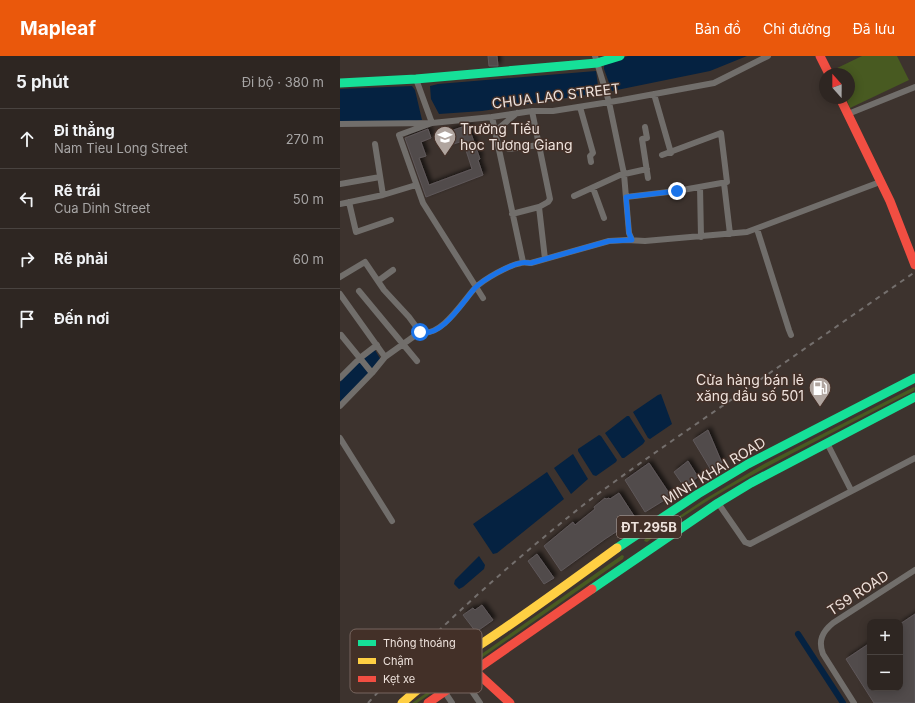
<!DOCTYPE html>
<html lang="vi">
<meta charset="utf-8">
<style>
:root{--surface:#2e2622;--page:#362e2a;--text:#f1f3f6;--muted:#a7a5a5;--line:#494340;--accent:#ea580c}
body{margin:0;font-family:Inter,sans-serif;background:var(--page);color:var(--text)}
.controls{position:absolute;right:12px;bottom:12px;display:grid;overflow:hidden;border-radius:8px;box-shadow:0 2px 10px #0003}
.controls button{width:36px;height:36px;display:grid;place-items:center;padding:0;border:0;border-bottom:1px solid var(--line);background:var(--surface);color:var(--text);font:20px sans-serif}
.compass{position:absolute;left:479px;top:12px;width:36px;height:36px;border-radius:50%;background:var(--surface);box-shadow:0 2px 10px #0003;rotate:339deg}
.stop{position:absolute;width:12px;height:12px;margin:-9px;border:3px solid #1a73e8;border-radius:50%;background:#fff}
.stop.end{background:#1a73e8;border-color:#fff;box-shadow:0 1px 4px #0008}
.list{margin:0;padding:0;list-style:none}
h2{display:flex;justify-content:space-between;align-items:center;height:52px;margin:0;padding:0 16px;font-size:17px}
h2 small{font-size:13px;font-weight:400;color:var(--muted)}
.list li{display:grid;grid-template-columns:26px 1fr auto;gap:12px;align-items:center;box-sizing:border-box;height:60px;padding:0 16px;border-top:1px solid var(--line)}
.list b{display:block;font-size:15px;white-space:nowrap}
.list p{margin:0;font-size:13px;white-space:nowrap;color:var(--muted)}
.list em{font-size:13px;font-style:normal;color:var(--muted)}
.icon{flex:none;width:22px;height:22px;fill:none;stroke:currentColor;stroke-width:2;stroke-linecap:round;stroke-linejoin:round}
.map{position:relative;flex:none;width:575px;height:647px;overflow:hidden}
header{display:flex;align-items:center;gap:24px;box-sizing:border-box;height:56px;padding:0 20px;background:var(--accent);color:#fff}
header strong{font-size:19px}
nav{display:flex;gap:22px;margin-inline-start:auto;font-size:14px}
main{display:flex}
aside{flex:1;background:var(--surface)}
.map>svg:first-child{display:block}
.green{fill:#485a21}
.water{fill:#052241}
.lines{fill:none;stroke-linecap:round;stroke-linejoin:round}
.canal{stroke:#052241;stroke-width:6}
.building{fill:#514b4b;stroke:#5f585a;filter:url(#shadow)}
.street{stroke:#716e6b;stroke-width:6}
.fast{stroke:#16e098;stroke-width:9}
.slow{stroke:#ffcf43;stroke-width:9}
.jam{stroke:#f24e42;stroke-width:9}
.rail{stroke:#746f6d;stroke-width:2;stroke-dasharray:5 5;stroke-linecap:butt}
.route{stroke:#1a73e8;stroke-width:5}
.labels{text-anchor:middle;stroke-width:3;stroke-linejoin:round;paint-order:stroke}
.shield{fill:#433028;stroke:#bbada6;stroke-width:1}
.shield-label{font-size:13px;font-weight:bold;fill:#eee2dc}
.street-label{font-size:14px;fill:#eee2dc;stroke:#433028}
.poi-label{font-size:14px;fill:#eee2dc;stroke:#433028;text-anchor:start}
.key{fill:#433028;stroke:#76655e;stroke-width:1}
.key-label{font-size:11px;fill:#eee2dc}
</style>
<header>
<strong>Mapleaf</strong>
<nav><a>Bản đồ</a><a>Chỉ đường</a><a>Đã lưu</a></nav>
</header>
<main>
<aside>
<h2>5 phút<small>Đi bộ · 380 m</small></h2>
<ul class="list">
<li><svg class="icon" aria-label="ahead" viewBox="0 0 24 24"><path d="M12 20V5M6 11l6-6 6 6"/></svg><div><b>Đi thẳng</b><p>Nam Tieu Long Street</p></div><em>270 m</em></li>
<li><svg class="icon" aria-label="left" viewBox="0 0 24 24"><path d="M17 20v-9H6M10 6l-5 5 5 5"/></svg><div><b>Rẽ trái</b><p>Cua Dinh Street</p></div><em>50 m</em></li>
<li><svg class="icon" aria-label="right" viewBox="0 0 24 24"><path d="M7 20v-9h11M14 6l5 5-5 5"/></svg><div><b>Rẽ phải</b></div><em>60 m</em></li>
<li><svg class="icon" aria-label="arrive" viewBox="0 0 24 24"><path d="M6 21V4h12l-3 4 3 4H6"/></svg><div><b>Đến nơi</b></div></li>
</ul>
</aside>
<div class="map">
<svg width="575" height="647" viewBox="0 0 575 647">
<defs>
<filter id="shadow"><feDropShadow dx="3" dy="-3" stdDeviation="2" flood-color="#0009"/></filter>
</defs>
<rect width="100%" height="100%" fill="#3d332e"/>
<path class="green" d="M522 0H557L569 24 510 52 506 42H509V18H495L493 14Z
M574 331 575 332 574 335C543 350 513 366 482 382 422 413 361 445 307 486L304 485 305 483 365 443 424 408Z
M282 499 284 500 283 503 77 647H72Z"/>
<path class="water" d="M288 0H407L370 15 272 35 264 13V9Z
M256 15 259 37 142 55 99 58 91 43 90 30 98 28Z
M72 30 75 34 82 64 76 65H0V33Z
M35 294 41 304 0 348V326C7 318 25 295 35 294Z
M321 338 332 368 310 383 308 382 293 356 318 339Z
M287 360H289L305 385 303 388 284 402H282L265 377Z
M259 379 261 380 277 404 276 406 256 420 253 419 238 395V393Z
M233 398 248 423 231 438 214 412Z
M207 416 224 443 157 497 153 498 133 468Z
M139 500 145 509 144 513 123 531 119 533 114 528 115 524Z"/>
<g class="lines">
<path class="canal" d="M458 578 503 647"/>
</g>
<path class="building" d="M148 0H157L158 10H149Z
M128 69 140 103 138 104 143 119 86 141 65 82 88 73 91 82 81 86 86 100 79 102 89 129 132 113 123 85 107 90 102 78Z
M368 374 382 407 371 414 353 384Z
M348 405 358 421 351 426 352 428 345 432 334 416Z
M309 407 331 440 305 456 285 424Z
M279 437 296 463 265 483 221 515 204 490 233 466 235 469 255 453 254 451 265 442 266 443 269 442 270 443Z
M197 498 214 522 204 528 188 505Z
M142 549 153 564 136 576 123 559 133 552 135 554Z
M575 558V647H534L506 603 530 587V632H560V568Z"/>
<g class="lines">
<path class="street" d="M255 0 269 46 284 118 289 177 292 184
M76 23 92 67 59 79 83 147 143 242
M314 38 331 97
M240 51 253 97 250 100 251 106
M192 55 210 143 208 146 199 151 205 203
M508 58 575 31
M152 61 183 206
M0 68 92 67 152 61 192 55H213L282 44 374 27 428 0
M305 71 307 82 302 83 308 122
M154 76 177 57
M35 88 43 139
M169 93 199 89
M384 127 390 178
M0 128 40 121
M360 131 361 181
M253 132 264 162
M234 140 280 119 307 113
M286 141 337 135 387 126 381 77 322 99
M9 146 16 176 51 164
M0 148 43 139 76 129
M172 158 199 151
M417 173 449 274 451 279
M0 221 25 206 44 234 69 261 80 276
M38 225 53 214
M19 235 77 305
M0 238 45 301
M1 279 32 317
M0 322 20 302 37 289
M0 350 32 317 45 301 80 276C101 282 123 245 135 232 144 223 169 209 181 207 184 206 188 207 191 207L269 185 287 184 305 185 407 176 540 126
M0 382 52 465
M487 387 511 434
M378 447 405 486 410 488 575 402
M123 622 140 647
M104 635 112 647
M514 647 483 598C478 585 482 576 493 567L575 514"/>
<path class="fast" d="M0 27 76 23 257 7 280 0
M277 492 358 438 408 408 575 322
M252 533 378 447 411 427 575 341"/>
<path class="slow" d="M62 647C94 618 130 596 165 572 203 546 240 519 277 492"/>
<path class="jam" d="M480 0 489 18
M500 42 550 145 575 209
M134 614 170 647
M88 647 252 533"/>
<path class="rail" d="M28 647C94 575 166 511 242 450 289 414 339 380 388 346 450 303 513 259 575 216"/>
</g>
<g class="lines">
<path class="route" d="M80 276C102 282 123 245 135 232 144 223 169 209 181 207 184 206 188 207 191 207L269 185 292 184 289 177 286 141 337 135"/>
</g>
<defs>
<g id="school-pin" transform="scale(1.15)"><path d="M0 17L-7.5 6A9.5 9.5 0 1 1 7.5 6Z" fill="#b0a59f" stroke="#433028"/><path d="M0-5L7-2L0 1L-7-2ZM-4 1L0 2.5L4 1V4Q0 6-4 4Z" fill="#fff"/></g>
<g id="fuel-pin" transform="scale(1.15)"><path d="M0 17L-7.5 6A9.5 9.5 0 1 1 7.5 6Z" fill="#b0a59f" stroke="#433028"/><path d="M-5.5-6h7V0h2V4h1.3V-2.5L3-4.5l.8-.8L6-3V5H2.5V1h-1V6h-7ZM-4.2-4.7v3.2H.2V-4.7Z" fill="#fff"/></g>
</defs>
<g fill-rule="evenodd">
<use href="#school-pin" x="105" y="81"/>
<use href="#fuel-pin" x="480" y="332"/>
</g>
<g class="labels">
<rect class="shield" x="277" y="460" width="64" height="22" rx="3"/>
<g class="shield-label">
<text x="309" y="476">ĐT.295B</text>
</g>
<g class="street-label">
<text transform="translate(216 40) rotate(-7)" y="5">CHUA LAO STREET</text>
<text transform="translate(374 415) rotate(-31)" y="5">MINH KHAI ROAD</text>
<text transform="translate(518 537) rotate(-33)" y="5">TS9 ROAD</text>
</g>
<g class="poi-label">
<text x="120" y="78">Trường Tiểu<tspan x="120" dy="16">học Tương Giang</tspan></text>
<text x="464" y="329" text-anchor="end">Cửa hàng bán lẻ<tspan x="464" dy="16">xăng dầu số 501</tspan></text>
</g>
</g>
<rect x="10" y="573" width="132" height="64" rx="6" class="key"/>
<rect x="18" y="584" width="18" height="6" fill="#16e098"/>
<rect x="18" y="602" width="18" height="6" fill="#ffcf43"/>
<rect x="18" y="620" width="18" height="6" fill="#f24e42"/>
<g class="key-label">
<text x="43" y="591">Thông thoáng</text>
<text x="43" y="609">Chậm</text>
<text x="43" y="627">Kẹt xe</text>
</g>
</svg>
<div class="controls">
<button>+</button>
<button>−</button>
</div>
<svg class="compass" viewBox="-18 -18 36 36"><path d="M0-13l5 13h-10z" fill="#e53935"/><path d="M0 13l5-13h-10z" fill="#a7a5a5"/></svg>
<div class="stop" style="left:80px;top:276px"></div>
<div class="stop end" style="left:337px;top:135px"></div>
</div>
</main>
